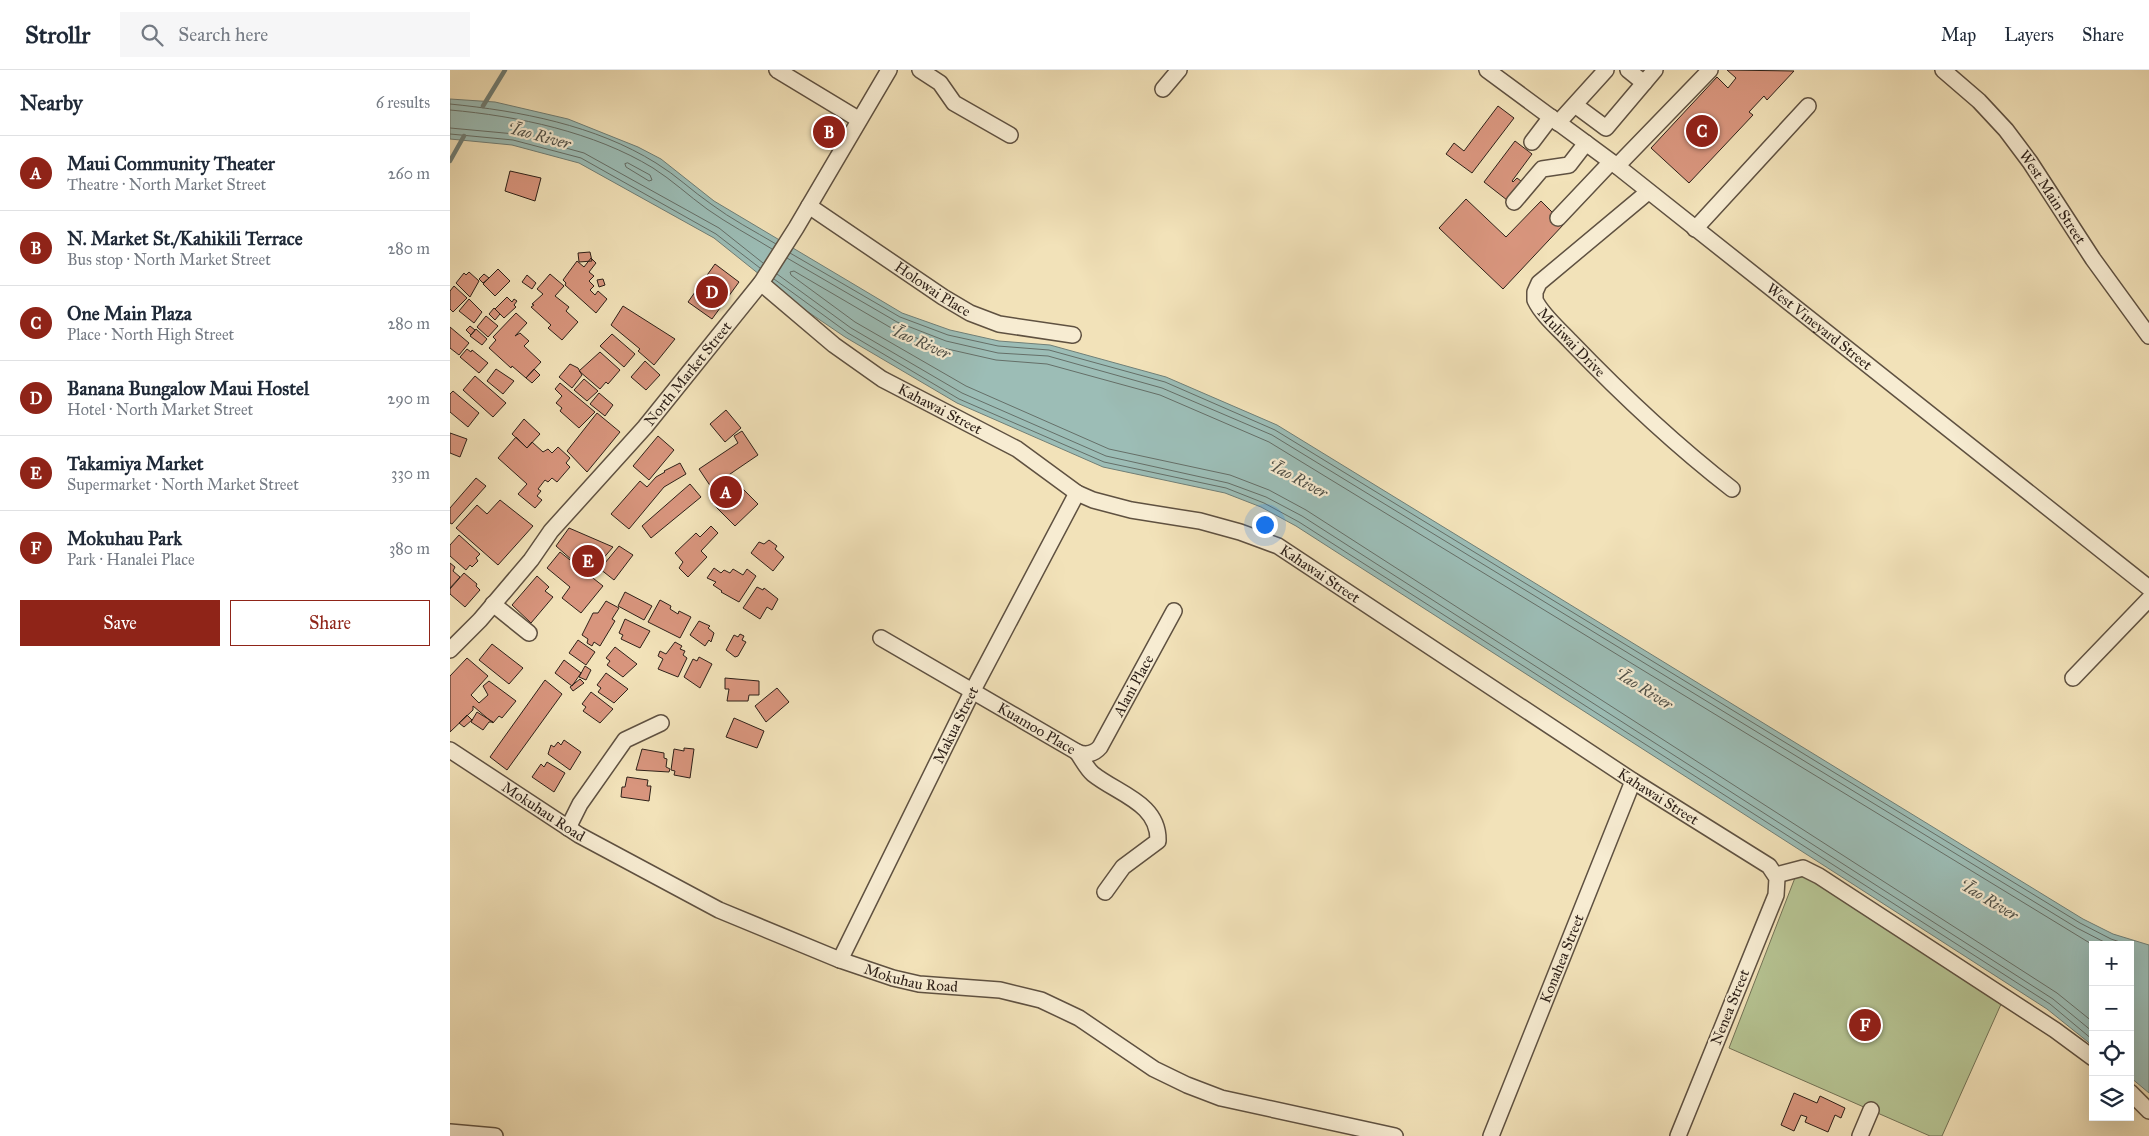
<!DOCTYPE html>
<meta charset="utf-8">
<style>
:root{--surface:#fff;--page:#f6f6f7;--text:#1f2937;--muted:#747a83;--line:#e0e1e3;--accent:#8f2418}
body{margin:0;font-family:"IM FELL Great Primer",serif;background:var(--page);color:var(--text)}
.controls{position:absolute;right:15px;bottom:15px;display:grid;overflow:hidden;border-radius:0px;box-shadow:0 5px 20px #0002}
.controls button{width:45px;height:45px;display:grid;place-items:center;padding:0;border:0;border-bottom:1px solid var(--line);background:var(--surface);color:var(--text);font:25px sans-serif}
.you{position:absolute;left:814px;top:454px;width:18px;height:18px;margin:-12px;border:4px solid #fff;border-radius:50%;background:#1a73e8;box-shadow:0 0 0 8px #1a73e833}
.badge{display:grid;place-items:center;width:32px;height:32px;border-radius:50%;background:var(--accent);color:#fff;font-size:16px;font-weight:700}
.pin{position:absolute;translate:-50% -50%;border:2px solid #fff;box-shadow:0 1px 5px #0006}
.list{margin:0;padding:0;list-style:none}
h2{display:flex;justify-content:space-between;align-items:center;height:65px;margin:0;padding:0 20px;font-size:21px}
h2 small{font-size:16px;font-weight:400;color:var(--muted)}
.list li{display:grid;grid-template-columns:32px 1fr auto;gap:15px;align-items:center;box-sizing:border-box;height:75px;padding:0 20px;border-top:1px solid var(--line)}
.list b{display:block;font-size:19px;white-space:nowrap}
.list p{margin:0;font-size:16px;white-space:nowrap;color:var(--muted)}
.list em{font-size:16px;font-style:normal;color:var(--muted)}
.actions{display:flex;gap:10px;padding:15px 20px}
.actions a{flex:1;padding:11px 0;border:1px solid var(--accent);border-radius:0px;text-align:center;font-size:18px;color:var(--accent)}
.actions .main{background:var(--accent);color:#fff}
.icon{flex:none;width:28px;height:28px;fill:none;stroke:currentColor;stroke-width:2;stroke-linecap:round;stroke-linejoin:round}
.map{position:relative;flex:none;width:1699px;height:1066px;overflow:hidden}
header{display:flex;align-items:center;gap:30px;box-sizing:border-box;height:70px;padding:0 25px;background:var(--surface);border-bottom:1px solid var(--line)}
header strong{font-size:24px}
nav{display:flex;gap:28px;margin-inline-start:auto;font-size:18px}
.search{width:350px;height:45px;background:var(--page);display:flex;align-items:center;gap:12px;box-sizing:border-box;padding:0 18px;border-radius:0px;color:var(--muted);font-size:19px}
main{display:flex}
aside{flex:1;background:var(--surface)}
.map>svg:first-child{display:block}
.green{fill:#b6c493;stroke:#727256}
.water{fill:#9cbdb6;stroke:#707f77}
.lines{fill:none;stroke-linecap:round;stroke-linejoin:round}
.shore{stroke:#656f68;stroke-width:1}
.stream{stroke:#707f77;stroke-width:4.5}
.building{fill:#d8957d;stroke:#2e2119}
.minor-casing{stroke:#5f5141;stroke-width:18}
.minor{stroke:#f7ecd2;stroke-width:15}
.labels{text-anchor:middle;stroke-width:4.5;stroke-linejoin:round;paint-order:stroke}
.street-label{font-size:15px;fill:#2e2119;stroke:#f7ecd2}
.water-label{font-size:16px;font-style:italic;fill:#4f5048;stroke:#f7ecd2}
</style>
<header>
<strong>Strollr</strong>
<div class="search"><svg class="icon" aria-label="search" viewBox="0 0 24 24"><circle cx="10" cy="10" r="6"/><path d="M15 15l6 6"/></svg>Search here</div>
<nav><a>Map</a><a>Layers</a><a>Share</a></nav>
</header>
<main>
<aside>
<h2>Nearby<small>6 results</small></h2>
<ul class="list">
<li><span class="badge">A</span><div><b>Maui Community Theater</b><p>Theatre · North Market Street</p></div><em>260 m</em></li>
<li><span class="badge">B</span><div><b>N. Market St./Kahikili Terrace</b><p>Bus stop · North Market Street</p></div><em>280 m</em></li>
<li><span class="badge">C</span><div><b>One Main Plaza</b><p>Place · North High Street</p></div><em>280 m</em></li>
<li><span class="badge">D</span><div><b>Banana Bungalow Maui Hostel</b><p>Hotel · North Market Street</p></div><em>290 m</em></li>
<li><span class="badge">E</span><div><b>Takamiya Market</b><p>Supermarket · North Market Street</p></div><em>330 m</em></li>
<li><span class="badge">F</span><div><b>Mokuhau Park</b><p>Park · Hanalei Place</p></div><em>380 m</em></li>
</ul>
<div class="actions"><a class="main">Save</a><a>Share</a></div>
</aside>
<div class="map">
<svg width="1699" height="1066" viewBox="0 0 1699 1066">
<rect width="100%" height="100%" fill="#f2e2b9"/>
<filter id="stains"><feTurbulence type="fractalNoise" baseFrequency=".004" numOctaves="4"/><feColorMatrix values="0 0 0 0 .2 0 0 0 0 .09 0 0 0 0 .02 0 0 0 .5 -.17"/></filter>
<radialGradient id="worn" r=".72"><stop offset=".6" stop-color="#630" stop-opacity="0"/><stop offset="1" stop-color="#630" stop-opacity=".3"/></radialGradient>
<path class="green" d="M1348 800 1552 932 1492 1066H1480L1279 978Z"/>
<path class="water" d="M0 29 45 32 118 49 188 77 211 89 264 131 452 243 500 260 549 271 600 275 716 307 827 355 1633 849 1663 864 1699 875V1023L1680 1007V875H1643V976L1597 939 846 456 811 437 775 423 653 397 507 333 395 267 345 233 264 168 129 93 62 75 0 69Z"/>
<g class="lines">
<path class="shore" d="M0 34C70 41 145 55 206 93 226 105 242 121 261 134 281 149 304 161 326 174
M0 40C68 46 144 62 203 98 222 110 239 126 257 139 278 154 301 166 322 179
M0 58 65 64 134 83 269 158 313 193
M0 64 63 70 131 88 266 164 310 198
M178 93 200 105 202 110 199 111 176 97 175 94Z
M340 183 450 247 498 265 548 276 599 280 715 312 825 360 1630 853 1661 869 1679 875
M337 188 447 252 496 271 548 283 598 286 712 318 822 365 1627 858 1660 875
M327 204 401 258 512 323 656 386 778 413 816 427 852 446 1603 929 1643 962
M324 209 398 263 509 329 654 392 776 418 814 433 849 452 1600 934 1643 970
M1643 875 819 372 710 325 597 294 546 290 493 278 443 259 344 201 340 202 341 205 405 252 516 316 659 379 780 405 819 420 856 440 1607 923 1643 952"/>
<path class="stream" d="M33 36 55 0
M0 91 14 66"/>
</g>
<path class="building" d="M1277 0 1344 1 1317 30 1314 26 1299 42 1303 45 1239 113 1201 78 1267 7 1278 18 1286 8Z
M1048 36 1064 48 1022 103 996 84 1004 73 1014 81Z
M1065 71 1082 84 1062 111 1063 112 1067 108 1071 111 1057 130 1034 112Z
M60 101 91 108 85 131 55 121Z
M1016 129 1056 167 1091 131 1114 154 1053 219 989 158Z
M140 182 142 191 129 192 128 183Z
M141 188 146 193 139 202 144 206 139 211 144 216 140 220 145 225 148 221 157 229 146 243 115 215 116 213 113 210 127 191 134 197Z
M265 194 289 212 262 249 238 232Z
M48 199 60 211 45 226 33 214Z
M19 202 29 211 20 227 6 213 14 203 16 205Z
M34 204 39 208 33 213 29 209Z
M100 204 114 216 105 226 119 237 116 241 128 252 112 270 98 258 101 255 81 237 84 235 82 234 93 224 87 219Z
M77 205 86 213 82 219 72 212Z
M153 209 155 215 149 217 147 210Z
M4 216 17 228 3 242 0 239V221Z
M57 227 62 232 64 229 67 231 64 235 66 237 54 248 45 239Z
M19 229 32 242 24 253 9 241Z
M173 236 225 269 204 295 188 281 190 279 161 255Z
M44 238 50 244 45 250 39 244Z
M66 243 77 253 65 266 70 263 79 271 74 276 91 292 76 308 62 296 61 298 39 278 46 270 43 267Z
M36 246 48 256 38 267 27 257Z
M20 256 25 260 21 265 16 260Z
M0 257 19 273 9 285 0 278Z
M26 259 37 269 32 275 20 266Z
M162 264 185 284 174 297 150 276Z
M17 279 21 282 22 280 38 293 29 303 10 287Z
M150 282 170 300 158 314 156 312 150 319 129 301Z
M195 291 210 305 196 320 181 307Z
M120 294 128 298 132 305 122 318 109 307Z
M46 299 64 311 53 324 37 311Z
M84 299 90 305 82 313 76 308Z
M25 306 56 333 43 347 13 320Z
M134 309 148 321 137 331 124 320Z
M110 313 145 342 129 358 110 341 112 338 106 333 112 326 105 319Z
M3 321 29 343 18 357 0 342V324Z
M149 323 163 335 155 346 140 334Z
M276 340 291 358 275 372 260 354Z
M147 343 170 362 137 402 117 381Z
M74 349 90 364 77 378 62 364Z
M292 361 308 385 261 417 249 399 288 373 284 366Z
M0 363 17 369 10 387 0 383Z
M208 366 224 380 199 410 183 396Z
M66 367 77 378 82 372 93 382 98 379 102 383 108 377 120 388 116 393 120 397 107 412 102 408 98 412 95 410 88 419 91 421 87 426 92 430 85 438 68 424 77 414 48 388Z
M230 393 236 404 214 417 179 459 161 444 190 411 197 417 206 407 215 402 214 401Z
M26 408 36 416 2 454 0 453V438Z
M282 413 287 417 289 415 308 434 285 456 262 433Z
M240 414 251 427 201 468 192 456Z
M50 430 83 456 48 495 6 458 27 435 37 444Z
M261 456 268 463 251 481 257 487 238 507 229 498 233 492 225 483 246 463 250 467Z
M119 458 163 477 139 505 106 476Z
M9 465 30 484 26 488 28 491 22 497 20 495 16 500 0 486V475Z
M319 470 327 476 325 479 334 487 323 501 301 483 309 472 314 474Z
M169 476 183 485 164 510 150 499Z
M110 482 153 516 131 543 112 528 120 517 97 498Z
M0 493 5 497 3 501 10 507 0 518Z
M264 498 271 503 274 500 280 503 283 499 293 505 297 499 306 506 289 532 271 522 272 521 263 515 266 512 257 508Z
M14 503 27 514 26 516 30 520 15 537 0 524V519Z
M87 506 99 517 95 521 103 527 81 553 62 535Z
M307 517 313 520 314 518 328 529 322 540 317 537 310 549 293 538Z
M175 522 202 536 194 550 168 536Z
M210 530 221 536 220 539 228 544 229 541 241 547 230 568 198 552Z
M156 531 169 538 162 549 165 551 150 576 144 572 142 576 137 573 138 569 132 565 143 543H148Z
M175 549 200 561 190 578 171 569 173 565 169 563Z
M249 551 260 556 258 558 264 563 261 572 259 570 255 576 240 565Z
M290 564 294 566 292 570 296 572 288 586 285 587 276 580 284 565 288 567Z
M128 570 145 582 136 595 119 583Z
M225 572 232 576 230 579 235 581 233 585 237 588 228 607 208 599 213 589 208 586 210 581 216 584Z
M42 574 73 598 59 614 29 590Z
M165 577 187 594 173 607 157 595 160 591 156 588Z
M249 587 262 594 250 618 234 607 243 589 247 591Z
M17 588 38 606 21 625 29 633 38 625 33 616 39 611 66 631 52 648 49 646 43 653 23 636V640L0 662V606Z
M114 590 131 603 122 616 105 603Z
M135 596 141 600 136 610 129 607Z
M156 603 178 619 164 633 148 622 151 618 147 615Z
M275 608 309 611V625H299L298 631H277L279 619H275Z
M130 609 134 613 123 621 120 617Z
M95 610 112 624 57 700 40 687Z
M327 618 339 632 316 652 305 636Z
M141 622 163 639 150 653 133 641 136 637 132 634Z
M27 642 43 652H39L33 660 21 652Z
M17 645 22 650 14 657 9 653Z
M284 648 314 661 307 678 276 667Z
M114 670 131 682 120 700 98 684 101 675 104 677 108 672 111 675Z
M234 678 244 679 240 708 224 705 225 701 221 700 224 679 234 681Z
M192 679 214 683V688L217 689 216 697 220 699 219 702 186 700Z
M97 692 115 703 104 722 82 707 91 694 94 697Z
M177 707 198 710 197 716H201L199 731 171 727 172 717H175Z
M1344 1023 1367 1033 1370 1026 1395 1038 1391 1048 1385 1045 1378 1062 1355 1052 1357 1047 1351 1045 1344 1061 1331 1055Z"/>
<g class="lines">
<g class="minor-casing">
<g id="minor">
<path d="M327 0 408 49"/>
<path d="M470 0 490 13 504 33 560 65"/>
<path id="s1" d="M1037 0 1167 96 1699 518"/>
<path id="s2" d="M1493 0 1529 31 1556 60 1580 92 1643 189 1699 266"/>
<path d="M1194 13 1205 0"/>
<path d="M713 19 729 0"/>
<path d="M1125 35 1156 58 1194 13 1178 0"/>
<path d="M1108 53 1156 0"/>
<path d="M1082 72 1101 47"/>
<path d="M1167 96 1260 0"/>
<path id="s3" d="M1198 122 1089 213 1085 222V230C1092 245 1109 259 1120 271 1171 324 1224 374 1282 419"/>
<path d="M1064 132 1092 99 1119 95 1136 73"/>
<path id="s4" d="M359 136 493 227 520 243 549 254 623 265"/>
<path d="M1108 148 1161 92"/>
<path d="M1245 159 1358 36"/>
<path id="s5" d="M311 213 384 275 432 309 567 379 627 423 643 430 681 440 750 451 790 462 828 476 1183 711 1319 796 1327 808 1326 825 1228 1066"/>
<path d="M43 534 79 563"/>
<path id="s6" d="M431 568 627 682C636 686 644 684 650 677L724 541"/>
<path id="s7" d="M0 580 30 550 81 490 101 461 195 357 311 213 346 158 439 0"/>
<path d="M1623 608 1699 529"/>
<path id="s8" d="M0 680 129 765 269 840 390 890 443 908 469 914 550 920 591 930 629 948 704 999 737 1015 771 1028 945 1066"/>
<path d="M627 682C632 689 637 699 643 704 668 724 709 733 708 771L673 797 655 822"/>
<path d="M118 758 130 734 175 670 211 653"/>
<path d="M1326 805 1353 798 1369 806 1605 960 1643 988"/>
<path id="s9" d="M390 890 522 622 627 423"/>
<path d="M1680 1022 1699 1041"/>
<path d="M0 1062 45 1066"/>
<path id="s10" d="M1041 1066 1183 711"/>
<path d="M1410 1066 1421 1040"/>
</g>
</g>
<use href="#minor" class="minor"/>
</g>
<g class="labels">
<g class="street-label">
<text dy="5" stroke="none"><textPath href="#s2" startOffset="169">West Main Street</textPath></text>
<text dy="5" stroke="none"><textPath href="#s4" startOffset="149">Holowai Place</textPath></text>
<text dy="5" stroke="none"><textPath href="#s1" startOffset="420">West Vineyard Street</textPath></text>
<text dy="5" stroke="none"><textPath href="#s3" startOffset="216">Muliwai Drive</textPath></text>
<text dy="5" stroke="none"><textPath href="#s7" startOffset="365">North Market Street</textPath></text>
<text dy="5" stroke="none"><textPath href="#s5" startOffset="220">Kahawai Street</textPath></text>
<text dy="5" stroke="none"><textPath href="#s5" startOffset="640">Kahawai Street</textPath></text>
<text dy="5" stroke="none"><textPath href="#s6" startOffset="322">Alani Place</textPath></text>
<text dy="5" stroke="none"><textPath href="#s9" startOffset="262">Makua Street</textPath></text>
<text dy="5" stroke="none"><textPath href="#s6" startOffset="180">Kuamoo Place</textPath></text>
<text dy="5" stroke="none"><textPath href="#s5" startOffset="1045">Kahawai Street</textPath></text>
<text dy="5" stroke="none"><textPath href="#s8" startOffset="112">Mokuhau Road</textPath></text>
<text dy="5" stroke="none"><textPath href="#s10" startOffset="191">Konahea Street</textPath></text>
<text dy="5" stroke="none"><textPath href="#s8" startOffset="518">Mokuhau Road</textPath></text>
<text transform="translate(1280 937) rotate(-68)" y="5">Nenea Street</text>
</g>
<g class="water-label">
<text transform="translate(89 65) rotate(15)" y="6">ʻĪao River</text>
<text transform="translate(470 271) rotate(24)" y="6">ʻĪao River</text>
<text transform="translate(848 408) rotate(28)" y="6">ʻĪao River</text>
<text transform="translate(1194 618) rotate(32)" y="6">ʻĪao River</text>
<text transform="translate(1539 829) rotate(31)" y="6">ʻĪao River</text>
</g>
</g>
<rect width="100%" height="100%" filter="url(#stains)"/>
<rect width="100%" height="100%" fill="url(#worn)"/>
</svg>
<div class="controls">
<button>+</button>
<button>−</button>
<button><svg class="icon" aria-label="locate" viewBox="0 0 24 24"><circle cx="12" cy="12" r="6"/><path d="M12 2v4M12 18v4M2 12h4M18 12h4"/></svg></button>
<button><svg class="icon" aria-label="layers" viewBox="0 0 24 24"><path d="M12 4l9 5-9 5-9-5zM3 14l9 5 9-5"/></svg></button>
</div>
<div class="you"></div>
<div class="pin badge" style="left:276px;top:422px">A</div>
<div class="pin badge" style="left:379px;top:62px">B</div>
<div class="pin badge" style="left:1252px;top:61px">C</div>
<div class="pin badge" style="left:262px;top:222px">D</div>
<div class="pin badge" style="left:138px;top:491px">E</div>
<div class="pin badge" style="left:1415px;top:955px">F</div>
</div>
</main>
